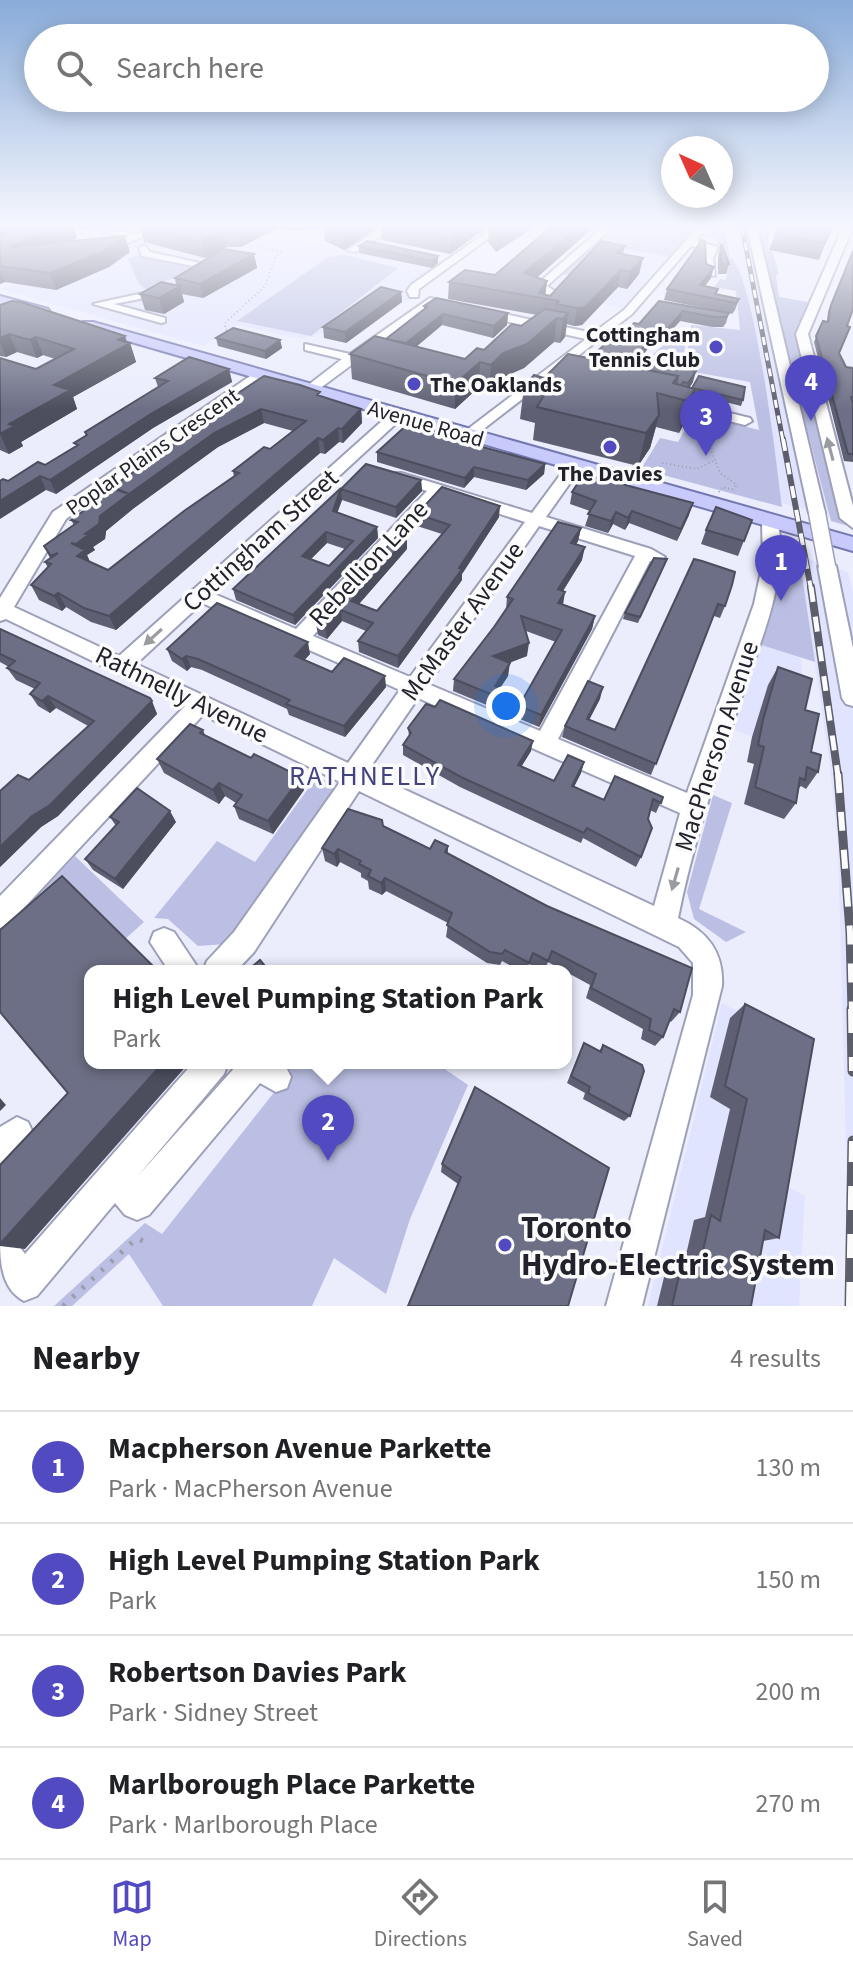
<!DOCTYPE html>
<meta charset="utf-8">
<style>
:root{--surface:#fff;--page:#f6f6f6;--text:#202124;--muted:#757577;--line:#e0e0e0;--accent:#524ac1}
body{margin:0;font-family:"Source Sans 3",sans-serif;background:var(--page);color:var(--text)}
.compass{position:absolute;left:661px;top:136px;width:72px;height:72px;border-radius:50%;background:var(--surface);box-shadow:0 4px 20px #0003;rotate:315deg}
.you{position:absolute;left:506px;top:706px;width:28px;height:28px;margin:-20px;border:6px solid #fff;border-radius:50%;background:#1a73e8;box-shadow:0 0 0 12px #1a73e833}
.badge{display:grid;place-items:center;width:52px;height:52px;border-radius:50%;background:var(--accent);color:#fff;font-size:26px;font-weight:700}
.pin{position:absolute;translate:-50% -66px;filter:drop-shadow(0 2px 4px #0008)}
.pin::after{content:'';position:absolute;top:42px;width:28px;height:24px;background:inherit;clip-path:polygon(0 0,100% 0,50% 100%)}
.popup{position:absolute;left:84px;top:965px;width:488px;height:104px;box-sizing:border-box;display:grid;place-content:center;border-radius:16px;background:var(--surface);filter:drop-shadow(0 2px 6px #0005);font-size:26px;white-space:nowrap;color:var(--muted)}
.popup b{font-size:30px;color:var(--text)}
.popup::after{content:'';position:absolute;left:50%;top:100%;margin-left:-16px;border:16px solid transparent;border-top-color:var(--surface)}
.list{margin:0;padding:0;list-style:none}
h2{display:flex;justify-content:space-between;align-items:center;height:104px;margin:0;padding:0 32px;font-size:34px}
h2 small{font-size:26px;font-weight:400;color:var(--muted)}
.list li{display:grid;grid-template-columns:52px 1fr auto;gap:24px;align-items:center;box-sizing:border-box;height:112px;padding:0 32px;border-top:2px solid var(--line)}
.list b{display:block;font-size:30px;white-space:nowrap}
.list p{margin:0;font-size:26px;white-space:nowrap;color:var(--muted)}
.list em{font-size:26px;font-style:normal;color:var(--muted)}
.icon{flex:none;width:44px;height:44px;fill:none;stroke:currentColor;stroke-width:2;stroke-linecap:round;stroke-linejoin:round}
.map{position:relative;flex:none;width:853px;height:1306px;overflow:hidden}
.search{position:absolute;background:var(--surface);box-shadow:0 4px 20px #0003;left:24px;right:24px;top:24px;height:88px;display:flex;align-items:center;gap:20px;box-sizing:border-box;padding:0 28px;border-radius:44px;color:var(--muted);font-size:30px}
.sheet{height:552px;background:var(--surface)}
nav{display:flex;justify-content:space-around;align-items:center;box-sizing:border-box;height:112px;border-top:2px solid var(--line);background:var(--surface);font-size:22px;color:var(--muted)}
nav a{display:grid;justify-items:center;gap:4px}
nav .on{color:var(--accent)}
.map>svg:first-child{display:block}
.built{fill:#e1e4ff}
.green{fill:#bbbfe3}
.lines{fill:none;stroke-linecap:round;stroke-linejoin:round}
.minor-casing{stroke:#9da0b8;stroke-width:4}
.major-casing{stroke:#7478b0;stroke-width:4}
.path-far1{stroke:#9c9eab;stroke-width:2;stroke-dasharray:1 3;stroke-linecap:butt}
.path{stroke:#9c9eab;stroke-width:5;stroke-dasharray:3 10;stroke-linecap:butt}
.minor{fill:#fff;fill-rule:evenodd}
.major{fill:#c7cafb;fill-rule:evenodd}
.rail-far4-casing{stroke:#5c5e69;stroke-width:5}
.rail-far3-casing{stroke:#5c5e69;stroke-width:6}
.rail-far2-casing{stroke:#5c5e69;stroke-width:8}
.rail-far1-casing{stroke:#5c5e69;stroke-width:9}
.rail-casing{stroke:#5c5e69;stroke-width:11}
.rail-far4{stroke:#fbfbfb;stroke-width:3;stroke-dasharray:8;stroke-linecap:butt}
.rail-far3{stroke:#fbfbfb;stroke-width:4;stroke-dasharray:12;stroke-linecap:butt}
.rail-far2{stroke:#fbfbfb;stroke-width:5;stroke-dasharray:15;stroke-linecap:butt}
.rail-far1{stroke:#fbfbfb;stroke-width:6;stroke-dasharray:19;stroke-linecap:butt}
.rail{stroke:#fbfbfb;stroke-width:8;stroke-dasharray:24;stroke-linecap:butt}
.minor-bridge-casing{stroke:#9da0b8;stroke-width:19;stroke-linecap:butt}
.minor-bridge{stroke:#fff;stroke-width:16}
.wall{fill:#5e5f73;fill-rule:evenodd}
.shaded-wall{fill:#4c4e5e}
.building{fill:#6d6f86;stroke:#4c4e5e;stroke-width:2;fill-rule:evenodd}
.oneway{fill:#9b9ca0}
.poi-dot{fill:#524ac1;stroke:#fbfbfb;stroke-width:3}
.labels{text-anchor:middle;stroke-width:7;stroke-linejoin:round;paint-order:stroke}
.far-poi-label{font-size:22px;font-weight:bold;fill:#21222b;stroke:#fbfbfb;text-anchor:end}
.far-street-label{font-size:22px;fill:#21222b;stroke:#fbfbfb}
.street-label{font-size:26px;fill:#21222b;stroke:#fbfbfb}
.neighbourhood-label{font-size:28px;letter-spacing:2px;fill:#41427f;stroke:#fbfbfb}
.near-poi-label{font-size:32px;font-weight:bold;fill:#21222b;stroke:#fbfbfb;text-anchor:start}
</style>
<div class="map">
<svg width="853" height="1306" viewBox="0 0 853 1306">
<rect width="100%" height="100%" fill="#ebedfd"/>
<path class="built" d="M108 227H243L435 270 407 290 408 302 376 295 315 337 296 338 237 325 203 346 0 289 40 272 16 265Z
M724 227H754L830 517 782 503 756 334Z
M601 245 669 257 623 308 559 294 547 288H552L550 284 586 253 591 254Z
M799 556 848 572 853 592V1306H846L847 1184 838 847 830 767Z
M761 645 801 658 806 757 734 730Z
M722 1003 801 1044 785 1185 805 1196 799 1306H648Z"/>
<path class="green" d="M614 227H618L589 253 620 227H696L669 257 604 245 575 276 562 274Z
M710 227H724L730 257C755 275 777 468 782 507L641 469 660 438 678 442 694 414 759 430 750 382 643 363 682 329 687 331 683 362 686 363 691 325 740 330 736 291 714 287 720 279 726 280 727 275 716 239 703 237Z
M754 227H769L768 250 773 253 779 273 776 276 779 297 808 302 798 330 800 349 843 518 852 527 831 521Z
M142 254 195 267 175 278 152 285 162 290 148 291 139 284 128 259Z
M345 255 398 268 311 336 237 321 328 257Z
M785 545 789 546 790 553 799 556 815 662 761 645 785 566Z
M318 775 334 787H340L226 944 198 946 168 919 154 918 217 841 255 862Z
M713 795 732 803 699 909 746 932 726 942 694 919 687 892Z
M75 856 144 922 124 940 10 925Z
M291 1063H436L468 1085 410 1219 386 1294 334 1258 312 1306H163L129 1254 72 1306H54L145 1223 162 1234 291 1071 287 1067Z"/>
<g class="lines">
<g class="minor-casing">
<path id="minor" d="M86 227 136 234 154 227H167L106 252 103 247 127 238Z
M384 227H395L355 252 347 250Z
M494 227H504L419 289 418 297H410L407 291 411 285Z
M603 227H613L547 286 562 296 548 310H540V306L550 297 536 289V285Z
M698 227H707L696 241 718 247 713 258 715 276 706 274 703 258 707 249 691 246 632 314 472 438 460 435 586 339 432 305 315 392 303 389 342 359 305 350V344L350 354 430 298 593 333 624 310Z
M747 227H757L825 513 817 518 809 513Z
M843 227H853L808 334 853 506V528L840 518 796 334Z
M144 245 150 252 209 265 204 268 142 256 139 248Z
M166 288 171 291 170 293 114 304 165 318V322L161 323 93 304Z
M256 372 267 375 66 519 14 607 119 656 392 412H402V418L212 593 296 629 427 491 391 479V473H401L532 513 569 463H579L582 466 546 517 651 549 665 557 656 563 650 561 558 739 687 793 754 604 763 562 762 521 770 516 778 521C788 584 760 641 741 699 717 772 693 843 678 918 707 931 724 952 722 986L642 1306H606L693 995V963L679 947 359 791 254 952 236 971H203L207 961 234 932 340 782 203 715 9 924 0 928V896L185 706 6 619 0 621V598L53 512ZM440 495 525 522 410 677 313 636ZM539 526 635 556 540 731 428 684ZM202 603 400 690 348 763 136 664ZM418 698 680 813 654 906 367 772Z
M664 397 750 418 752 421 745 425 659 404V398Z
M827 560 836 566 853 648V706L846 704 842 698 818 566Z
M164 928 174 932 200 971H169L150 942 154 932Z
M193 1063H228L224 1074 137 1177 237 1065 284 1063 291 1077 287 1088 276 1092 260 1083 149 1215 137 1220 125 1215 115 1203 37 1296 24 1301C0 1288 0 1260 0 1231L12 1237 25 1254Z
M17 1117 28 1122 33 1133C27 1149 16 1160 0 1166V1127Z"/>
</g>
<g class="major-casing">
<path id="major" d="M0 296 48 309 50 312 43 316 0 304Z
M83 322H93L853 537V551L83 328Z"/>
</g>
<path class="path-far1" d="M518 235 538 239
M615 235 623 237
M622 250 638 246
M230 332 225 329V323L265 286 275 258 281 252 243 244
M700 422 720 473 736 484 735 490
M655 473 663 463 697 469 715 460
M719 492 722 487 735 490"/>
<path class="path" d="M63 1306 137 1238 145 1242"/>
<use href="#minor" class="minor"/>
<use href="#major" class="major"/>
<g class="rail-far4-casing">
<path id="rail-far4" d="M742 227 783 441"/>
</g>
<g class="rail-far3-casing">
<path id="rail-far3" d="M783 439 811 589"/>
</g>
<g class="rail-far2-casing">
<path id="rail-far2" d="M811 587 838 776"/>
</g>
<g class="rail-far1-casing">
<path id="rail-far1" d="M838 774 850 932 852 1011"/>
</g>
<g class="rail-casing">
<path id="rail" d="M852 1009 853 1071
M850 1306 853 1141"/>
</g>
<use href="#rail-far4" class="rail-far4"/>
<use href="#rail-far3" class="rail-far3"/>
<use href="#rail-far2" class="rail-far2"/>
<use href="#rail-far1" class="rail-far1"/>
<use href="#rail" class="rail"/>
<g class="minor-bridge-casing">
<path id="minor-bridge" d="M817 513 827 566"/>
</g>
<use href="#minor-bridge" class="minor-bridge"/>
</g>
<path class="wall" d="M0 227H85V230L74 228 77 238 69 241 130 252 109 267 56 290 5 282 0 284Z
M140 227 219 230 221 227H378L344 250 325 241 324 228 291 231 278 228 241 247H227L223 249 254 254 257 268 203 298 182 294 184 302 164 314 145 310 140 294 176 285 175 278 223 249 205 258 144 242Z
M381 227H488L450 254 382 240Z
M489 227H534L496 252 488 242Z
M594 227 537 277 547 281 545 295 550 296 625 246 623 254 643 258 639 274 627 289 618 287 582 325 574 326 567 324 565 337 560 343 554 342 524 368 501 378 489 390 479 387 455 409 352 379 350 354 386 339 424 310V306L508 313 507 325 493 338 442 325 416 347 465 359 484 350 521 326 537 315 448 299 449 282 495 275Z
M777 227H832L819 260 769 250 775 234 779 228Z
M721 245 729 264 726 274H718V255Z
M359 246 438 263 432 268 359 253Z
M853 251 849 318 839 353 846 367 853 368V462L844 461 814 342 823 321H827L828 311Z
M706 264 711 278 704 286 718 289 717 294 739 299 735 310 732 314 729 313 726 323 723 327H712L680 321 665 338 659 337 651 344 641 357 693 382 689 388 743 400 741 406 694 394 685 421 679 433 656 427 650 448 638 466 533 440 535 423 520 419 524 387 589 359 639 324 659 301 719 311 664 300 667 289Z
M401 292 402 302 346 343 324 338 323 327Z
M0 305 130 343 136 362 73 397 77 409 21 442 23 446 9 454 0 450V358L36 369 55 359 43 355 37 358 17 352 6 357 0 356Z
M216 338 280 340 282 348 266 359 218 346Z
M229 369 232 382 153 428 56 494 46 490 8 481 45 465 76 446 74 443 86 436 85 432 158 387 155 378Z
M320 396 361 409 362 423 343 443 339 442 325 454 320 453 116 630 91 622 66 607 62 611 39 600 31 585 48 568 45 562 50 558 44 546 74 525 71 520 113 490 112 487 215 415 230 403 229 399ZM264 423 293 431 270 449 233 471 234 477 108 570 90 562 87 555 95 550 93 547 105 539 106 531 134 508 218 447Z
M430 428V433L545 464 544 474 526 490 474 477 464 488 377 462V452Z
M421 480 422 491 396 518 342 500 337 513 377 527 378 538 295 625 236 600 233 589 341 488ZM327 543 345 549 329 566 311 559Z
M572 492 689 515 677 541 629 523 625 530 613 524 608 533 585 526 590 511 570 504Z
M417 514 499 517 462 574V580L398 668 359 652 358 641 366 631 342 621 327 639 318 635 316 624 407 549 359 604 377 611 442 534 417 526Z
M752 520 738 556 701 544 706 530Z
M581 528 578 541 576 545 582 560 563 591V604L595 616 592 629 539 727 453 691 454 679 494 627 506 610 507 597ZM526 631 556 642 523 699 500 688 508 676 509 663 527 656Z
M667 559 638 623 623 619 625 613Z
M694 559 725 606 720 618 714 616 651 775 562 737 565 726 600 699 589 719 615 730Z
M0 629 150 698 157 714 58 816 41 827 0 867V791L29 780 88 726 56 708 50 713 38 706 30 694 35 689 16 680 7 668 9 667 0 662Z
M167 649 310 654 304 660 332 672 386 687 345 737 289 715 287 709 202 670 191 667 187 671 172 661Z
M778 667 805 710 811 752 818 772 806 789 801 786 798 789 796 803 784 819 744 804 754 764 747 762 752 737 768 685Z
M408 728 531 751 521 767 554 781 584 762 581 773 574 787 604 800 663 797 656 813 650 810 641 857 636 867 583 838 581 843 460 787 403 755V745L409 736Z
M203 730 205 735 304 790 273 834 239 819 234 806 236 803 225 796 219 804 164 773 157 759Z
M110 817 176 822 123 889 93 870 85 859 116 826Z
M383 826 430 849 448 846V854L680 1012 671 1022 670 1021 663 1037 655 1046 641 1039 643 1029 586 998 590 985 548 962 544 971 529 964 526 971H521L502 961 500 965 487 963 446 937 448 923 386 891 382 895 369 889 368 881 361 877V873L340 862 337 867 325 861 322 848Z
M745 1004 779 1238 763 1241 751 1306H657L666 1269 681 1267 683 1268 694 1220 705 1217 730 1109 710 1097 730 1018Z
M584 1043 599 1051 603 1045 630 1116 624 1121 583 1099 585 1093 567 1083 580 1051Z
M475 1087 568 1306 458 1184 441 1172 442 1164Z"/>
<path class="shaded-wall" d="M0 227H36L0 242Z
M61 227H74L77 238 17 263 10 247Z
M247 227H277L278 228 241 247 239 231Z
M291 227H324V228L291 231Z
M353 227H378L344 250 343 234Z
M467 227H488L450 254 451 238Z
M512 227H534L496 252 497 237Z
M579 227H594L523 290 524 273Z
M224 231 227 247 205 258 201 242Z
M125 236 130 252 109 267 56 290 50 273Z
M254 254 257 268 203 298 200 284Z
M438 256V263L432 268V261Z
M643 258 639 274 627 289 630 272Z
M714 267 711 278 697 296 700 285Z
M0 270 5 282 0 284Z
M621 270 618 287 582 325 574 326 577 308Z
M547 281 545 298 539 293Z
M180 286 184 302 164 314 159 298Z
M401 292 402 302 346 343 345 332Z
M683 311 680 321 665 338 668 328Z
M508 313 507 325 493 338 494 326Z
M568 313 565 337 560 343 563 319Z
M443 314 442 325 406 355V343Z
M557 318 554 342 524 368 501 378 489 390 491 365 503 353Z
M662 326 659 337 651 344 635 367 637 356 653 334Z
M9 334 17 352 6 357 0 342V338Z
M125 336 128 345 130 343 136 362 73 397 77 409 21 442 23 446 9 454 0 434 9 424 54 385Z
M36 337 43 355 37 358 30 340Z
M280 340 282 348 266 359 265 351Z
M480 362 479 387 455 409V384Z
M229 369 232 382 153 428 56 494 50 480 149 415Z
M696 371 693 382 685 394 688 383Z
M695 389 685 421 679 433 688 401Z
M261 409 264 423 218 447 134 508 106 531 105 539 93 547 95 550 87 555 91 565 77 556 81 553 76 544 100 516 129 494 214 433Z
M361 409 362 423 343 443 342 429Z
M659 415 650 448 638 466 646 433Z
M338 428 339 442 325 454 323 440Z
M318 438 320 453 116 630 109 616Z
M545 464 544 474 526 490 528 480Z
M474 467V477L464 488 465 478Z
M40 476 46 490 0 519V501Z
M421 480 422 491 396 518V507Z
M341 489 342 500 334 522 333 511Z
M693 503 689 515 677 541 681 529Z
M500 506 499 517 462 574V580L398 668V656L459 568Z
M632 511 629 523 625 530 628 518Z
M616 512 613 524 608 533 611 521Z
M377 527 378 538 295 625 293 615Z
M581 528 578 541 569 556 571 543Z
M326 532 327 543 304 566 302 556Z
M407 538V549L352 612 351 601Z
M585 547 582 560 556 602 558 589Z
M565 592 563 605 558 603Z
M58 593 66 607 62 611 54 596Z
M341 610 342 621 327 639 325 627Z
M595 616 592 629 539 727 541 715Z
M308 642 310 654 298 667 295 656Z
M529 643 527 656 492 669 493 656Z
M186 656 191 667 187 671 182 659Z
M510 663 508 676 495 696V686Z
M385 676 386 687 345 737 344 726Z
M603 687 600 699 584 730 587 719Z
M48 696 56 708 50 713 42 701Z
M152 701 157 714 58 816 41 827 0 867V847Z
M533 741 531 751 516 775 518 765Z
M584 762 581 773 569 796 572 786Z
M301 777 304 790 273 834 268 821Z
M219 783 225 796 219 804 213 790Z
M170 811 176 822 123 889 115 879Z
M338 849 340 862 337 867 334 854Z
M385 878 386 891 382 895 381 883Z
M163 1063H189L25 1249 0 1246V1244Z
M0 1098 6 1105 0 1111Z"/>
<path class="building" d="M20 227H61L10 247 125 236 104 251 50 273 0 266V235Z
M142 227H208L219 230 221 227H247L239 231H224L201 242Z
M328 227H353L343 234Z
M397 227H467L451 238Z
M490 227H512L497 237Z
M551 227H579L524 273 547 281 539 293 550 296 601 241 625 246 617 253 643 258 630 272 621 270 585 307 577 308 556 304 559 301 449 282 465 270 495 275Z
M779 227H832L825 243 775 234Z
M702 240 705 241 706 264 714 267 700 285 718 289 715 294 739 299 736 303 667 289Z
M367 241 438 256 432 261 359 246Z
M721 245H722L729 264H721Z
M223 249 254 254 200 284 175 278Z
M853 251V309L847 326 850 327 839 353 846 367 853 368V397H851L853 403V454H848L816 336 823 321 828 322 831 305Z
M161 282 180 286 159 298 140 294Z
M381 287 401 292 345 332 323 327Z
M436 298 508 313 494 326 443 314 406 343 386 339 427 307 424 306Z
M12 301 21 302 125 336 118 340 130 343 54 385 70 390 9 424 14 426 0 434V358L36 369 74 349 36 337 30 340 9 334 0 338V305Z
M659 301 729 313 726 317H714L683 311 668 328 662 326 653 334 637 356 696 371 688 383 683 382 681 385 676 384 678 376 589 359 615 335 622 336 634 323 639 324Z
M545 309 568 313 563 319 557 318 527 344 503 353 491 365 480 362 455 384 350 354 375 336 465 359 477 348 484 350 512 324 521 326Z
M233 328 280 340 265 351 216 338Z
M568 354 678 376 673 383 695 389 688 401 657 393 659 415 646 433 537 407 546 392 524 387 534 375 544 378Z
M189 357 229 369 149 415 50 480 40 476 0 501V481L3 479 8 481 38 462 45 465 78 445 74 443 87 435 85 432 168 381 155 378Z
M264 376 300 385 320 392 317 395 361 409 342 429 338 428 323 440 318 438 109 616 84 608 58 593 54 596 31 585 51 564 45 562 58 553 51 556 44 546 78 522 71 520 114 489 129 494 100 516 99 524 85 534 88 535 76 544 71 543 85 550 77 556 108 570 184 511 239 473 233 471 264 447 270 449 306 421 261 409 214 433 129 494 112 487 215 415 233 400 229 399Z
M699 376 745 387 743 400 692 388Z
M410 422 430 428 428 432 545 464 528 480 474 467 465 478 377 452Z
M366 464 421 480 396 507 341 489Z
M584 474 693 503 681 529 632 511 628 518 616 512 611 521 588 514 596 501 572 492Z
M442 487 500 506 459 568 462 569 398 656 358 641 373 623 341 610 325 627 316 624 399 534 407 538 351 601 377 611 450 525 417 514Z
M341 488 333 511 377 527 293 615 233 589ZM326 532 353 541 329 566 302 556Z
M716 507 752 520 744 541 706 530Z
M558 522 581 528 571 543 585 547 558 589 565 592 558 603 595 616 541 715 454 679 494 627 513 599 507 597ZM521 616 562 630 523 699 495 686 510 663 493 656 529 643Z
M654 558 667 559 640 617 625 613Z
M694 559 702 561 735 572 732 585 725 606 718 604 656 764 565 726 588 681 603 687 587 719 615 730Z
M217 603 308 642 295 656 332 672 344 658 385 676 344 726 286 704 290 700 198 659 186 656 182 659 167 649Z
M0 629 150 698 152 701 50 805 32 816 0 847V791L18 775 29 780 94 721 48 696 42 701 30 694 40 683 7 668 15 661 0 654Z
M778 667 812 679 805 710 819 714 811 752 821 755 818 772 807 767 805 780 800 778 796 803 755 787 764 747 758 745 763 720Z
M440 700 533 741 518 765 554 781 568 755 584 762 572 786 604 800 615 776 663 797 661 803 653 799 648 819 652 828 641 857 587 828 584 833 461 777 403 745 411 733 408 728 426 704 435 707Z
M190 724 203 730 200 733 251 758 254 754 301 777 268 821 234 806 242 795 219 783 213 790 157 759Z
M137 788 170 811 115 879 85 859 119 822 110 817Z
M348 809 382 820 383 826 430 849 435 840 448 846 445 852 547 906 692 968 680 1012 674 1009 663 1037 649 1030 651 1019 591 988 596 974 552 951 548 961 533 953 529 963 505 950 502 954 490 952 447 925 452 913 385 878 381 883 368 876 371 870 359 864 361 861 338 849 334 854 322 848Z
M62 876 158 971H90V1063H163L0 1244V1165L68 1093 0 1012V930Z
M260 960 269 971H247Z
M745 1004 814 1039 779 1238 765 1230 751 1306H672L681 1267 697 1277 711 1215 720 1221 747 1099 725 1086Z
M584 1043 601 1052 603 1045 642 1065 644 1071 630 1116 588 1093 590 1087 571 1076Z
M475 1087 609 1168 568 1306H408L461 1177 442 1164Z"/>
<defs><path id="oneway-solid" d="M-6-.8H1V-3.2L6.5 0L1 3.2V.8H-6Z" transform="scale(2)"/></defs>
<g class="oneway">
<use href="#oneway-solid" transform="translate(830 449) rotate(-105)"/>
<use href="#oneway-solid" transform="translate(153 637) rotate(138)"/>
<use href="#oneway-solid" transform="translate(675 879) rotate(106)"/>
</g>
<linearGradient id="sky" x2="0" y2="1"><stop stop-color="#89abd9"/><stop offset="0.55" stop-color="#f6f7fe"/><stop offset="1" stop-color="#f6f7fe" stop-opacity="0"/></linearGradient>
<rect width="853" height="410" fill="url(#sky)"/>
<g class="poi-dot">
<circle cx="716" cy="347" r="8"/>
<circle cx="414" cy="384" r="8"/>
<circle cx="610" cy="447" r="8"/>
<circle cx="505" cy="1245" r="8"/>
</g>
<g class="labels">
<g class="far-poi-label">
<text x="700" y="342">Cottingham<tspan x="700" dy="25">Tennis Club</tspan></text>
<text x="430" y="392" text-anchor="start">The Oaklands</text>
<text x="610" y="481" text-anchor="middle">The Davies</text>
</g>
<g class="far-street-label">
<text transform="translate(426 423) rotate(16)" y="8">Avenue Road</text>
<text transform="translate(152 451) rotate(-35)" y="8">Poplar Plains Crescent</text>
</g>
<g class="street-label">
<text transform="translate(260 540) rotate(-42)" y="9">Cottingham Street</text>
<text transform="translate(368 563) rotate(-47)" y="9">Rebellion Lane</text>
<text transform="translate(462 621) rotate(-54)" y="9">McMaster Avenue</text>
<text transform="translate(182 694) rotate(26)" y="9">Rathnelly Avenue</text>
<text transform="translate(716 746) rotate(-72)" y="9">MacPherson Avenue</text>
</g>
<g class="neighbourhood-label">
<text x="365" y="785">RATHNELLY</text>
</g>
<g class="near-poi-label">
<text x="521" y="1238">Toronto<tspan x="521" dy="37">Hydro-Electric System</tspan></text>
</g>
</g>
</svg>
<svg class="compass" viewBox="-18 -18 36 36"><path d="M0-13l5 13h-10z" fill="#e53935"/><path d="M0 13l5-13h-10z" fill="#757577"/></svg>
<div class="you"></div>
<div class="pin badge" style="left:781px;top:601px">1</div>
<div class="pin badge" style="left:328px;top:1161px">2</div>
<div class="popup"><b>High Level Pumping Station Park</b>Park</div>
<div class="pin badge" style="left:706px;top:456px">3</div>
<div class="pin badge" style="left:811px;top:421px">4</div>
<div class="search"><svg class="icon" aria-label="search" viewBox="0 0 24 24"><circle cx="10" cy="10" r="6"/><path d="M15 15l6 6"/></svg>Search here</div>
</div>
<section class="sheet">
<h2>Nearby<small>4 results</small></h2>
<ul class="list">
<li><span class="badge">1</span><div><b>Macpherson Avenue Parkette</b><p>Park · MacPherson Avenue</p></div><em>130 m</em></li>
<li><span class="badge">2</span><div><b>High Level Pumping Station Park</b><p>Park</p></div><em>150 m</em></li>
<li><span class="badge">3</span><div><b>Robertson Davies Park</b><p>Park · Sidney Street</p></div><em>200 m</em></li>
<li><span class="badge">4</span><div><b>Marlborough Place Parkette</b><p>Park · Marlborough Place</p></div><em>270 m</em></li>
</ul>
</section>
<nav>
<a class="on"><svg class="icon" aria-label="map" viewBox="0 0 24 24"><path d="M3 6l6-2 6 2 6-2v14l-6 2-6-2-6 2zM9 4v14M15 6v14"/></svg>Map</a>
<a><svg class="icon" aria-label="directions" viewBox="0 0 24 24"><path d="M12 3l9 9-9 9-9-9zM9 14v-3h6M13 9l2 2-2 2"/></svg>Directions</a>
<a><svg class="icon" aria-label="saved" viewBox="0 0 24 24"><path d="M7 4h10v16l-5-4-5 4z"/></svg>Saved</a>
</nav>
